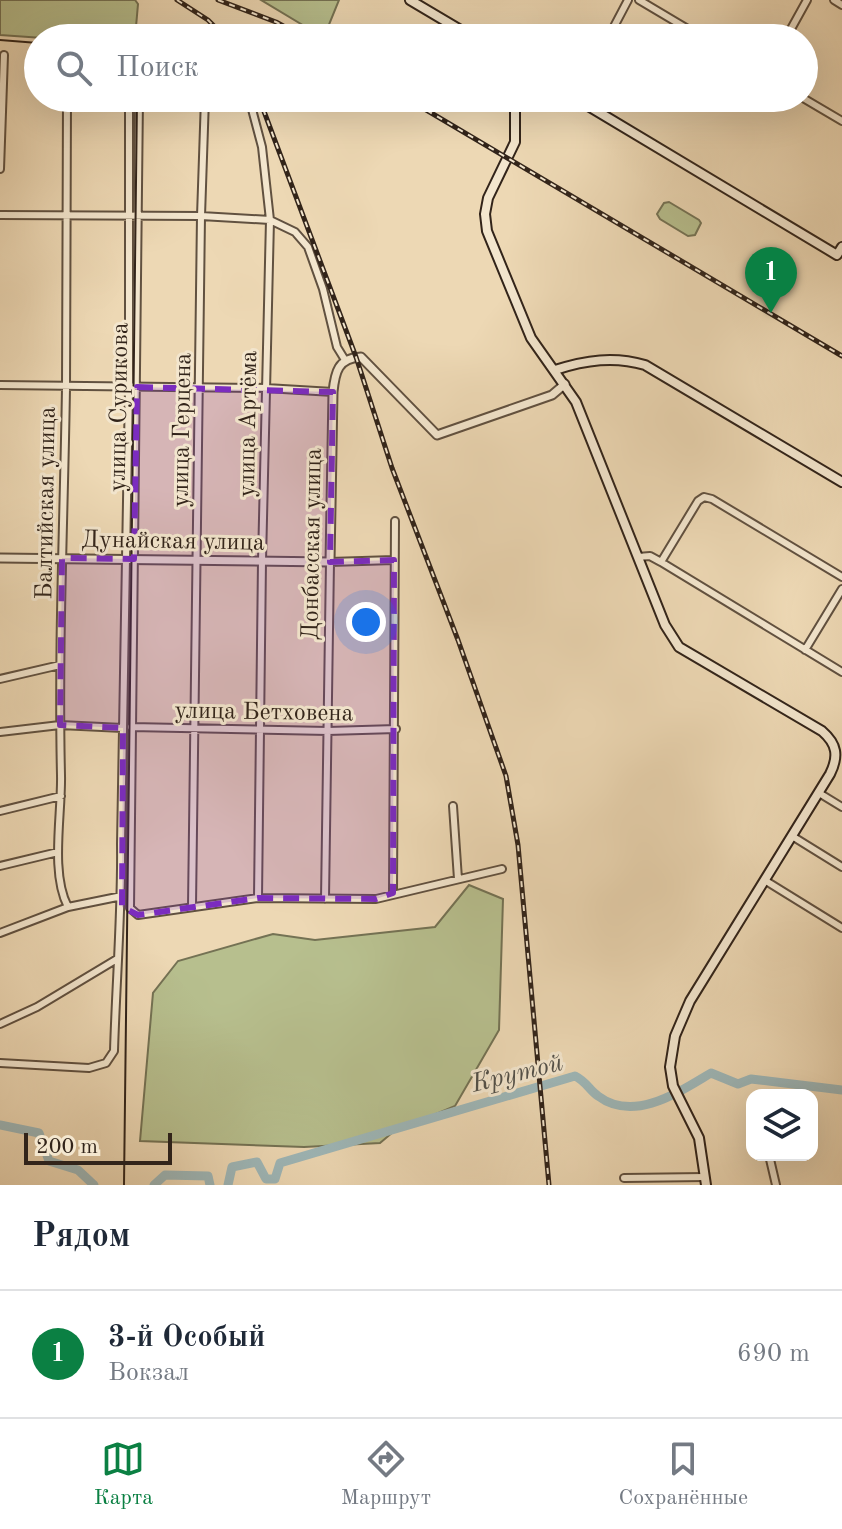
<!DOCTYPE html>
<html lang="ru">
<meta charset="utf-8">
<style>
:root{--surface:#fff;--page:#f2f2f3;--text:#1f2937;--muted:#747a83;--line:#e0e1e3;--accent:#0b8043}
body{margin:0;font-family:"Old Standard TT",serif;background:var(--page);color:var(--text)}
.controls{position:absolute;right:24px;bottom:24px;display:grid;overflow:hidden;border-radius:16px;box-shadow:0 8px 32px #0002}
.controls button{width:72px;height:72px;display:grid;place-items:center;padding:0;border:0;border-bottom:2px solid var(--line);background:var(--surface);color:var(--text);font:40px sans-serif}
.scale{position:absolute;left:24px;bottom:20px;width:148px;box-sizing:border-box;padding-left:8px;border:4px solid #32241a;border-top:0;font-size:22px;line-height:28px;white-space:nowrap;color:#32241a;-webkit-text-stroke:6px #f3e6ce;paint-order:stroke}
.you{position:absolute;left:366px;top:622px;width:28px;height:28px;margin:-20px;border:6px solid #fff;border-radius:50%;background:#1a73e8;box-shadow:0 0 0 12px #1a73e833}
.badge{display:grid;place-items:center;width:52px;height:52px;border-radius:50%;background:var(--accent);color:#fff;font-size:26px;font-weight:700}
.pin{position:absolute;translate:-50% -66px;filter:drop-shadow(0 2px 4px #0008)}
.pin::after{content:'';position:absolute;top:42px;width:28px;height:24px;background:inherit;clip-path:polygon(0 0,100% 0,50% 100%)}
.list{margin:0;padding:0;list-style:none}
h2{display:flex;justify-content:space-between;align-items:center;height:104px;margin:0;padding:0 32px;font-size:34px}
h2 small{font-size:26px;font-weight:400;color:var(--muted)}
.list li{display:grid;grid-template-columns:52px 1fr auto;gap:24px;align-items:center;box-sizing:border-box;height:128px;padding:0 32px;border-top:2px solid var(--line)}
.list b{display:block;font-size:30px;white-space:nowrap}
.list p{margin:0;font-size:26px;white-space:nowrap;color:var(--muted)}
.list em{font-size:26px;font-style:normal;color:var(--muted)}
.icon{flex:none;width:44px;height:44px;fill:none;stroke:currentColor;stroke-width:2;stroke-linecap:round;stroke-linejoin:round}
.map{position:relative;flex:none;width:842px;height:1185px;overflow:hidden}
.search{position:absolute;background:var(--surface);box-shadow:0 8px 32px #0002;left:24px;right:24px;top:24px;height:88px;display:flex;align-items:center;gap:20px;box-sizing:border-box;padding:0 28px;border-radius:44px;color:var(--muted);font-size:30px}
.sheet{height:232px;background:var(--surface)}
nav{display:flex;justify-content:space-around;align-items:center;box-sizing:border-box;height:112px;border-top:2px solid var(--line);background:var(--surface);font-size:22px;color:var(--muted)}
nav a{display:grid;justify-items:center;gap:4px}
nav .on{color:var(--accent)}
.map>svg:first-child{display:block}
.green{fill:#b7bf8e;stroke:#747254;stroke-width:2}
.lines{fill:none;stroke-linecap:round;stroke-linejoin:round}
.river{stroke:#9eb7b8;stroke-width:9}
.minor-casing{stroke:#615140;stroke-width:10}
.tertiary-casing{stroke:#615140;stroke-width:11}
.secondary-casing{stroke:#32241a;stroke-width:12}
.minor{stroke:#f3e6ce;stroke-width:6}
.tertiary{stroke:#f3e6ce;stroke-width:7}
.secondary{stroke:#f3e6ce;stroke-width:8}
.tram{stroke:#32241a;stroke-width:2}
.rail-casing{stroke:#32241a;stroke-width:5}
.rail{stroke:#f3e6ce;stroke-width:2;stroke-dasharray:6;stroke-linecap:butt}
.marked{fill:#7b2cbf;fill-opacity:0.2;stroke:#7b2cbf;stroke-width:6;stroke-dasharray:16 10;stroke-linejoin:round}
.labels{text-anchor:middle;stroke-width:6;stroke-linejoin:round;paint-order:stroke}
.street-label{font-size:24px;fill:#32241a;stroke:#f3e6ce}
.water-label{font-size:26px;font-style:italic;fill:#525049;stroke:#f3e6ce}
</style>
<div class="map">
<svg width="842" height="1185" viewBox="0 0 842 1185">
<rect width="100%" height="100%" fill="#edd8b4"/>
<filter id="stains"><feTurbulence type="fractalNoise" baseFrequency=".0025" numOctaves="4"/><feColorMatrix values="0 0 0 0 .2 0 0 0 0 .09 0 0 0 0 .02 0 0 0 .5 -.17"/></filter>
<radialGradient id="worn" r=".72"><stop offset=".6" stop-color="#630" stop-opacity="0"/><stop offset="1" stop-color="#630" stop-opacity=".3"/></radialGradient>
<path class="green" d="M0 0H135L138 4 135 38H43L0 35Z
M261 0H339L326 32 316 33Z
M669 202 699 220 701 223 695 235 688 236 660 219 657 214 664 203Z
M469 885 503 899 499 1030 455 1106 393 1132 380 1143 304 1147 140 1141 153 993 178 961 273 934 315 940 435 927Z"/>
<g class="lines">
<path class="river" d="M0 1125 39 1133 49 1161 78 1170 94 1185
M154 1185 165 1175 208 1176 210 1185
M228 1185 232 1167 257 1162 266 1179H275L280 1163 575 1076C587 1082 589 1090 598 1096 634 1123 679 1092 711 1073L738 1084 751 1079 842 1090"/>
<g class="minor-casing">
<path id="minor" d="M639 0 703 38
M834 0 842 5
M608 38 628 0
M786 38 807 0
M67 98C66 195 67 292 66 388 64 517 58 646 61 775 62 814 50 873 68 907
M249 98 262 147 270 220 262 561 258 898
M803 98 842 121
M0 169 4 55
M0 215 201 216 270 220 295 232 308 247 323 289 337 347 345 360
M0 385 266 388 333 392
M638 557 650 556 661 562 842 672
M661 562 698 501 704 497 712 499 842 577
M805 650 842 589
M0 679 60 665
M131 727 328 731 396 729
M0 732 60 725 123 728
M819 793 842 807
M453 806 458 879
M0 811 61 796
M792 836 842 867
M0 866 58 852
M766 881 842 928
M393 893 395 521
M325 899 330 562 394 560
M192 906 201 216 205 98
M130 908 139 98
M130 908 138 915 258 898 376 899 502 869
M0 933 68 907 122 896
M0 1024 37 1007 117 959
M0 1063 89 1068 106 1063 114 1051C116 982 122 913 121 844L129 387V98
M769 1155 776 1185
M624 1178 705 1177"/>
</g>
<g class="tertiary-casing">
<path id="tertiary" d="M0 558 330 562 333 392C335 372 338 358 361 357L437 435 552 395 565 384"/>
</g>
<g class="secondary-casing">
<path id="secondary" d="M410 0 474 38
M515 98V142L488 198 485 214 487 231 531 338 576 402 665 625 679 647 822 731C837 744 839 756 830 774L690 1001 675 1036 670 1067 673 1086 699 1138 706 1185
M575 98 837 255 842 247
M555 370C586 360 614 356 645 365L842 482"/>
</g>
<use href="#minor" class="minor"/>
<use href="#tertiary" class="tertiary"/>
<use href="#secondary" class="secondary"/>
<path class="tram" d="M0 40 38 43
M124 1185 137 98"/>
<g class="rail-casing">
<path id="rail" d="M177 0 208 20 226 38
M218 0 276 22 305 38
M259 98 356 357 392 468 458 640 506 776 518 845 549 1185
M406 98 842 356"/>
</g>
<use href="#rail" class="rail"/>
</g>
<path class="marked" d="M137 387 333 392 330 562 394 560 393 893 376 899 258 898 138 915 122 907 123 728 60 725 62 558 134 559Z"/>
<g class="labels">
<g class="street-label">
<text transform="translate(118 407) rotate(-89)" y="8">улица Сурикова</text>
<text transform="translate(247 424) rotate(-89)" y="8">улица Артёма</text>
<text transform="translate(181 430) rotate(-89)" y="8">улица Герцена</text>
<text transform="translate(45 503) rotate(-89)" y="8">Балтийская улица</text>
<text transform="translate(173 540) rotate(1)" y="8">Дунайская улица</text>
<text transform="translate(311 544) rotate(-89)" y="8">Донбасская улица</text>
<text transform="translate(264 711) rotate(1)" y="8">улица Бетховена</text>
</g>
<g class="water-label">
<text transform="translate(517 1072) rotate(-14)" y="9">Крутой</text>
</g>
</g>
<rect width="100%" height="100%" filter="url(#stains)"/>
<rect width="100%" height="100%" fill="url(#worn)"/>
</svg>
<div class="controls">
<button><svg class="icon" aria-label="layers" viewBox="0 0 24 24"><path d="M12 4l9 5-9 5-9-5zM3 14l9 5 9-5"/></svg></button>
</div>
<div class="scale">200 m</div>
<div class="you"></div>
<div class="pin badge" style="left:771px;top:313px">1</div>
<div class="search"><svg class="icon" aria-label="search" viewBox="0 0 24 24"><circle cx="10" cy="10" r="6"/><path d="M15 15l6 6"/></svg>Поиск</div>
</div>
<section class="sheet">
<h2>Рядом<small></small></h2>
<ul class="list">
<li><span class="badge">1</span><div><b>3-й Особый</b><p>Вокзал</p></div><em>690 m</em></li>
</ul>
</section>
<nav>
<a class="on"><svg class="icon" aria-label="map" viewBox="0 0 24 24"><path d="M3 6l6-2 6 2 6-2v14l-6 2-6-2-6 2zM9 4v14M15 6v14"/></svg>Карта</a>
<a><svg class="icon" aria-label="directions" viewBox="0 0 24 24"><path d="M12 3l9 9-9 9-9-9zM9 14v-3h6M13 9l2 2-2 2"/></svg>Маршрут</a>
<a><svg class="icon" aria-label="saved" viewBox="0 0 24 24"><path d="M7 4h10v16l-5-4-5 4z"/></svg>Сохранённые</a>
</nav>
